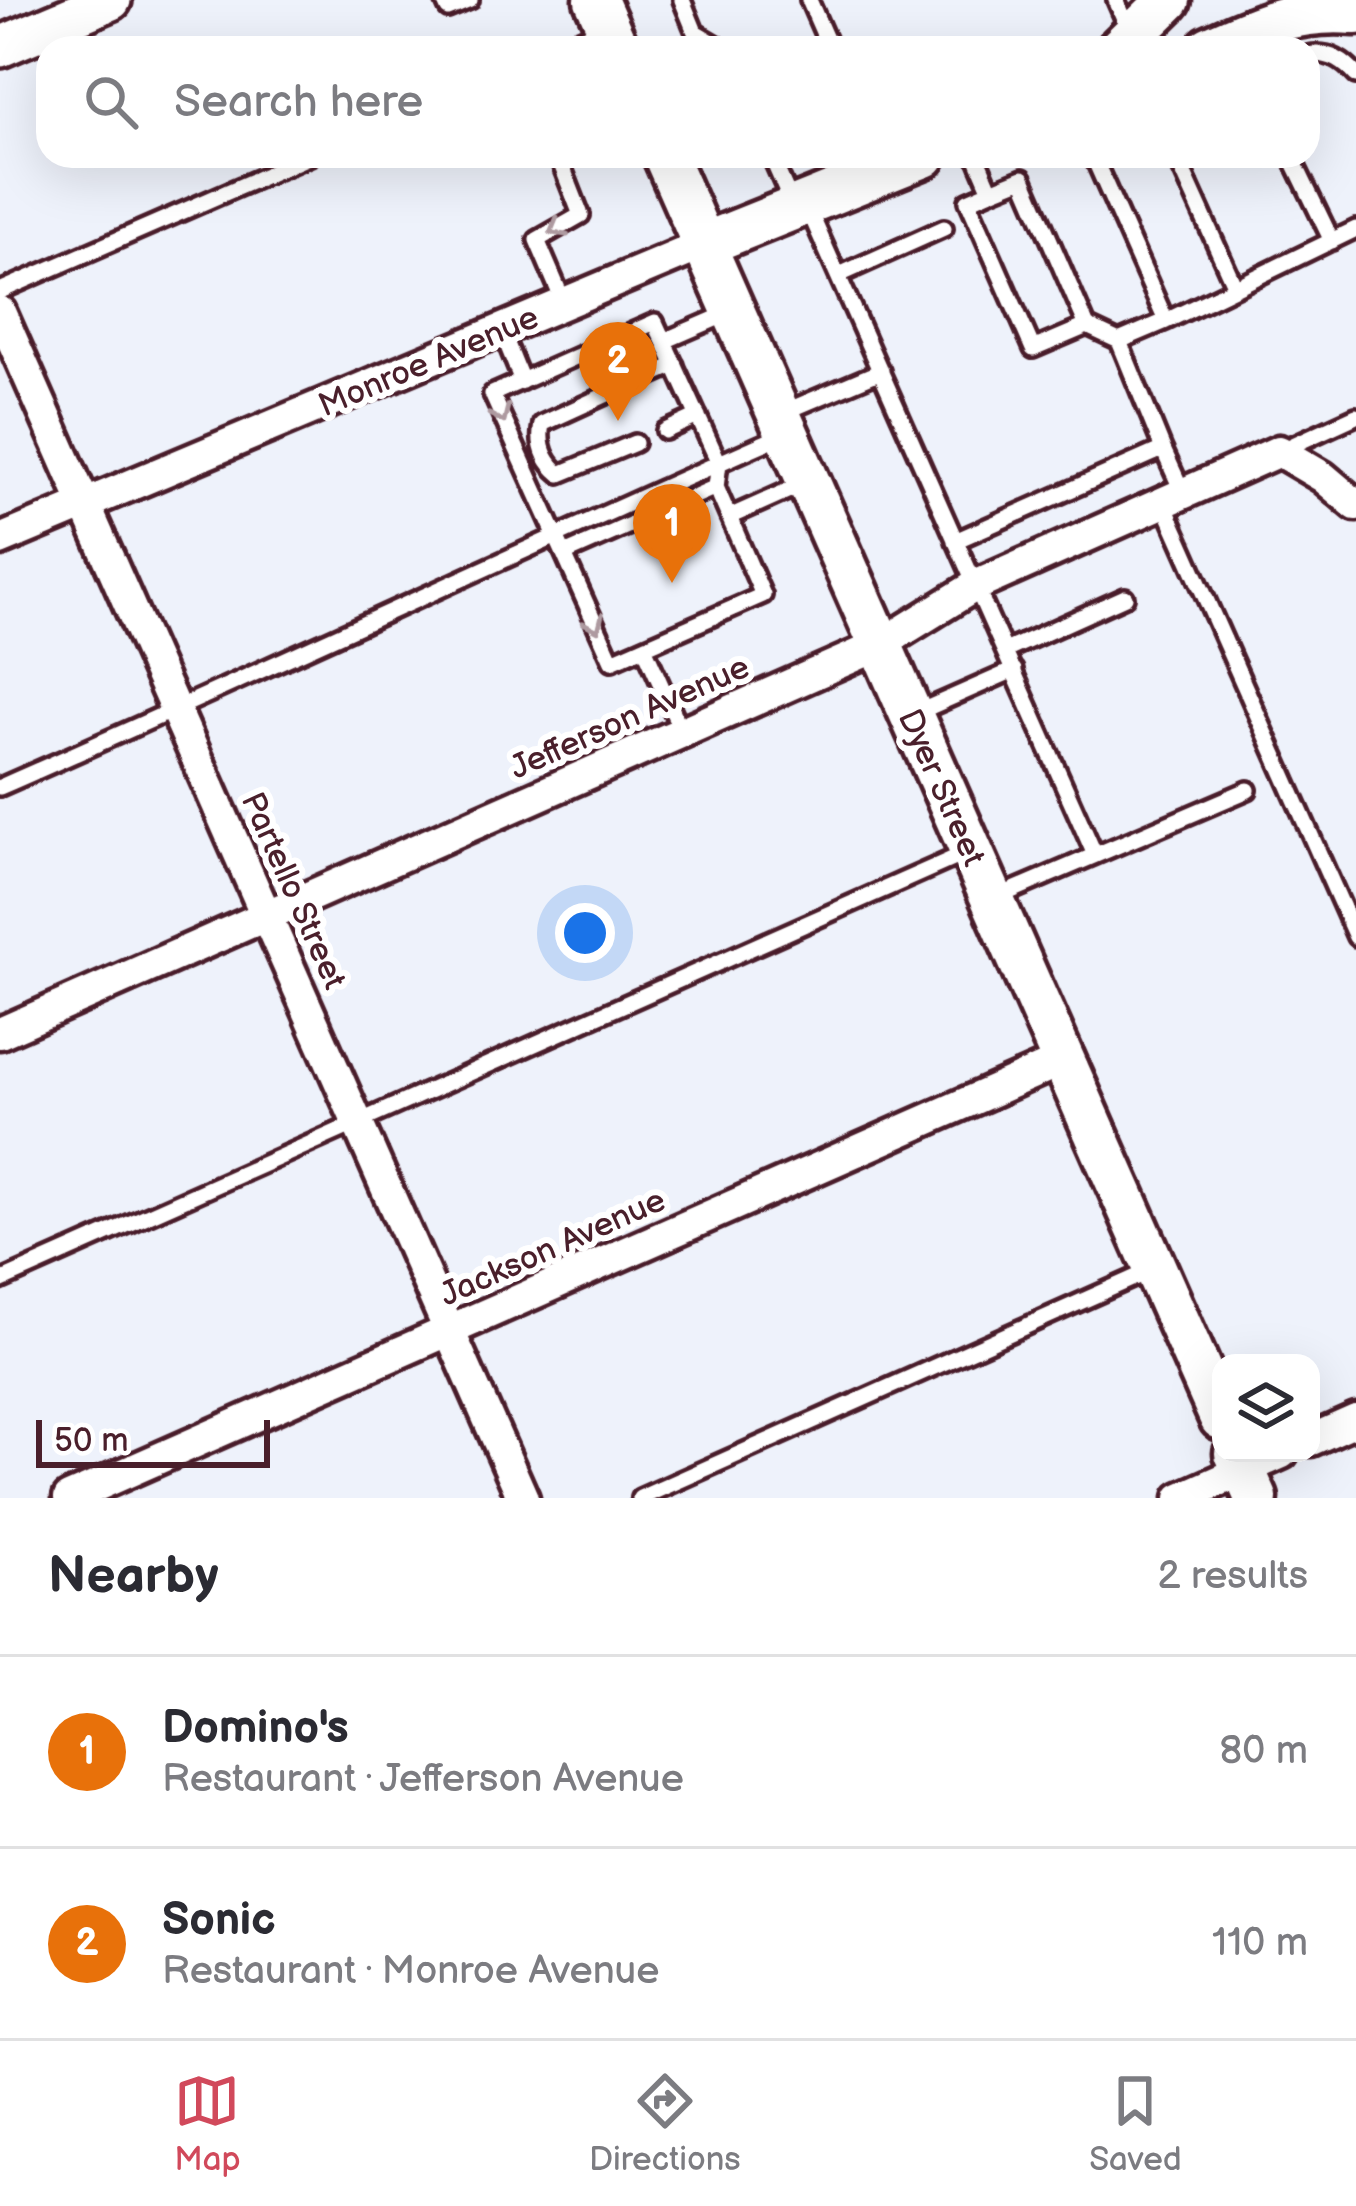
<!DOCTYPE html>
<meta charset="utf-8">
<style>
:root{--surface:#fff;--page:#f2f2f3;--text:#2b2b33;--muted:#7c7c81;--line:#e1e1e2;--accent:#d1495b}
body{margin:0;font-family:"Balsamiq Sans",sans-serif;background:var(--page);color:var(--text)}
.controls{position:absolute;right:36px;bottom:36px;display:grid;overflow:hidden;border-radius:24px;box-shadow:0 12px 48px #0002}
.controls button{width:108px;height:108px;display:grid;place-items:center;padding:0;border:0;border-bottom:3px solid var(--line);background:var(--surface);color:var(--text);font:60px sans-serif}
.scale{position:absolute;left:36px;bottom:30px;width:234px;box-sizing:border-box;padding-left:12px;border:6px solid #4a1f2b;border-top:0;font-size:33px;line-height:42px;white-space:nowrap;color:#4a1f2b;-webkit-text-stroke:9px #fff;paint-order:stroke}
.you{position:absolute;left:585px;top:933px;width:42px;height:42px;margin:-30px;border:9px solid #fff;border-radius:50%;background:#1a73e8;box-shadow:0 0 0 18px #1a73e833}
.badge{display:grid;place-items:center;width:78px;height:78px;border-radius:50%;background:var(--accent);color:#fff;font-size:39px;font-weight:700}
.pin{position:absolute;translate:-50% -99px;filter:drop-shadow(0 3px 6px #0008)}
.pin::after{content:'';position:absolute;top:63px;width:42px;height:36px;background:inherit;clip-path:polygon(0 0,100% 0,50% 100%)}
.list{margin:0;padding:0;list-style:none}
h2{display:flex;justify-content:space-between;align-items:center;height:156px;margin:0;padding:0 48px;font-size:51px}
h2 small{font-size:39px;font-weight:400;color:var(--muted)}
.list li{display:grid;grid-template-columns:78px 1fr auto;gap:36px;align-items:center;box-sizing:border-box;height:192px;padding:0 48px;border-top:3px solid var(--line)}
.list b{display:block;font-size:45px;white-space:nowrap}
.list p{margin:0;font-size:39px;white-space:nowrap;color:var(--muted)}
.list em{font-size:39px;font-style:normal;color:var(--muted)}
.icon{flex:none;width:66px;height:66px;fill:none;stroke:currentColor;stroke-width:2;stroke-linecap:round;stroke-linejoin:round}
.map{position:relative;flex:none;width:1356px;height:1498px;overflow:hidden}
.search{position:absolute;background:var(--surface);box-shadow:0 12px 48px #0002;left:36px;right:36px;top:36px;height:132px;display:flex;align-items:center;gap:30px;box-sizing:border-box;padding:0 42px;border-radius:36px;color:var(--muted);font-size:45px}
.sheet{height:540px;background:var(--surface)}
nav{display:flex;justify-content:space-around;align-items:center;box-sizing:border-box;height:168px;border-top:3px solid var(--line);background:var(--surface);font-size:33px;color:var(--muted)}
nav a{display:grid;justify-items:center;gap:6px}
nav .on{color:var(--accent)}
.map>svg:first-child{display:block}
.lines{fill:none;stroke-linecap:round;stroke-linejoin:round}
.service-casing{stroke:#4a1f2b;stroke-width:24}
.minor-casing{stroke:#4a1f2b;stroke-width:39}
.tertiary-casing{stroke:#4a1f2b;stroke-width:48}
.secondary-casing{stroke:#4a1f2b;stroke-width:51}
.service{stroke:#fff;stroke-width:15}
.minor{stroke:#fff;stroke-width:30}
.tertiary{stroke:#fff;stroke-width:39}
.secondary{stroke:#fff;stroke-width:42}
.oneway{stroke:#ae9aa0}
.labels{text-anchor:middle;stroke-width:12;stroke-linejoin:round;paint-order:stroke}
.street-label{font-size:33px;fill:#4a1f2b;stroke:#fff}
</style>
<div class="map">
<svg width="1356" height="1498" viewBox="0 0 1356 1498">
<rect width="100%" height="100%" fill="#eef2fb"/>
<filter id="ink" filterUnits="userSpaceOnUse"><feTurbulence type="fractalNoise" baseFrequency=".00833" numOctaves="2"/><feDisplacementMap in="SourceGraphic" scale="24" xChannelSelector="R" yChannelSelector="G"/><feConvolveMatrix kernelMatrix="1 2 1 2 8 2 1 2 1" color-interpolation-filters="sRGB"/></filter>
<g filter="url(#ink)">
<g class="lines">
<g class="service-casing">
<path id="service" d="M444 0 448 9 470 0
M682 0 695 32 722 48
M809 0 830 48
M1116 0 1129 30
M559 48 605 28
M1308 55C1328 51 1343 60 1356 75
M558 156 581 215 537 240 564 303
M771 156 794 208
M976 156 991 191 1023 178 1087 326 1119 341
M1176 156 1235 287
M1291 156 1332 241
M991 191 968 201 1033 349 1087 326
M807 206 1095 855
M839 275 944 228
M0 291 310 156
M1166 321 1356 229
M501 329 522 381
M664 341 731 312
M643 379 675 365
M612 392 542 424C538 444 544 461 560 474L635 443
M782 413 881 371
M665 431 698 416
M1163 449 1183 493
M1282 450 1356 416
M1163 502 1356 937
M729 517 803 484
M955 541 1163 449 1119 341 1166 321 1093 156
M564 554 492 394 655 322 719 463 716 487 763 595 612 661 564 554 716 487
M644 647 682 732
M1005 651 1125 597
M914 714 1014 670
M0 787C263 672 522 549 785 434
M995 898 1248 790
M0 1281 968 852
M640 1498 1152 1270"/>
</g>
<g class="minor-casing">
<path id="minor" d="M0 312 523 1498
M0 540 705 244
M0 1033 880 645 975 586 1279 451 1323 477 1356 505
M1311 1440 1356 1420
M69 1498 1063 1060
M1181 1498 1282 1453"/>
</g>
<g class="tertiary-casing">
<path id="tertiary" d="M0 47 111 0"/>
</g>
<g class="secondary-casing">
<path id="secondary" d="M596 0 617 48
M1120 48 1169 0
M1209 48C1261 24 1298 8 1356 13
M665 156 1221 1418
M705 244 924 156
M1236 1453 1256 1498"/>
</g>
<use href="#service" class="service"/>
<use href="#minor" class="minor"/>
<use href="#tertiary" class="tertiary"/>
<use href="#secondary" class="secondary"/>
</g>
<defs><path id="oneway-chevron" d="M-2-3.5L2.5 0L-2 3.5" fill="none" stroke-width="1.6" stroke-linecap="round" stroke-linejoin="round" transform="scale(3)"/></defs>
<g class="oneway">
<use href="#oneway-chevron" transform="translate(557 229) rotate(150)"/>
<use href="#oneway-chevron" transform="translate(501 415) rotate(66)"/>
<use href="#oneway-chevron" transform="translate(595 624) rotate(66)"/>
</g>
</g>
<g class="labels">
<g class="street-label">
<text transform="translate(428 360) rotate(-23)" y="12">Monroe Avenue</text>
<text transform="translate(629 716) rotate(-24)" y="12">Jefferson Avenue</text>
<text transform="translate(943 787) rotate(66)" y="12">Dyer Street</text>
<text transform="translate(295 890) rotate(66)" y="12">Partello Street</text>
<text transform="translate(552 1246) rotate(-24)" y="12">Jackson Avenue</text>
</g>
</g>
</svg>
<div class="controls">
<button><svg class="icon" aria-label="layers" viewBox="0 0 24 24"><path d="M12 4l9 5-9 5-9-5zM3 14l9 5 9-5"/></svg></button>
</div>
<div class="scale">50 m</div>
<div class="you"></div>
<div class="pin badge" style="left:672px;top:583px;background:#e8710a">1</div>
<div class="pin badge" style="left:618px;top:421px;background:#e8710a">2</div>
<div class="search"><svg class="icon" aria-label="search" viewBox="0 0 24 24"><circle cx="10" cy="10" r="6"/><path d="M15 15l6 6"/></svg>Search here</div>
</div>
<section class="sheet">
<h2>Nearby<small>2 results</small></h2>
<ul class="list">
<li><span class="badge" style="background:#e8710a">1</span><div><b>Domino's</b><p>Restaurant · Jefferson Avenue</p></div><em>80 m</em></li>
<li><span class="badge" style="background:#e8710a">2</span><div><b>Sonic</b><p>Restaurant · Monroe Avenue</p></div><em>110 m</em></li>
</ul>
</section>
<nav>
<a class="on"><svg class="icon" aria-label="map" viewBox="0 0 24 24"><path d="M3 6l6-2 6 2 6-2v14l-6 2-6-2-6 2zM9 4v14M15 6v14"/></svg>Map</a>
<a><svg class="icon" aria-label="directions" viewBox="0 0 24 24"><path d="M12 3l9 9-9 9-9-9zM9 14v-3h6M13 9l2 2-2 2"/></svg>Directions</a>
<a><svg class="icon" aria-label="saved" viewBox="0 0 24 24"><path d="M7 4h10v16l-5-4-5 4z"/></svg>Saved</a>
</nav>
